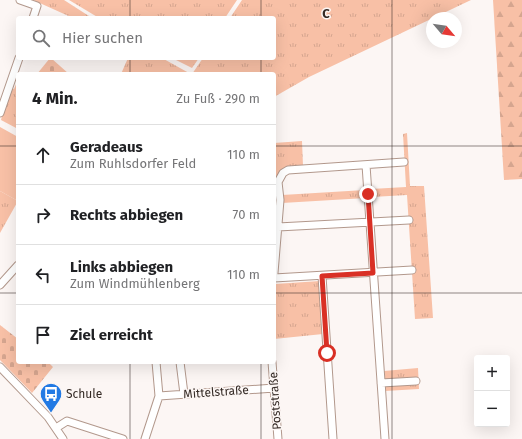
<!DOCTYPE html>
<html lang="de">
<meta charset="utf-8">
<style>
:root{--surface:#fff;--page:#f6f6f6;--text:#202124;--muted:#757577;--line:#e0e0e0}
body{margin:0;font-family:"Fira Sans",sans-serif;background:var(--page);color:var(--text)}
.controls{position:absolute;right:12px;bottom:12px;display:grid;overflow:hidden;border-radius:4px;box-shadow:0 4px 16px #0002}
.controls button{width:36px;height:36px;display:grid;place-items:center;padding:0;border:0;border-bottom:1px solid var(--line);background:var(--surface);color:var(--text);font:20px sans-serif}
.compass{position:absolute;left:426px;top:12px;width:36px;height:36px;border-radius:50%;background:var(--surface);box-shadow:0 4px 16px #0002;rotate:119deg}
.stop{position:absolute;width:12px;height:12px;margin:-9px;border:3px solid #d93025;border-radius:50%;background:#fff}
.stop.end{background:#d93025;border-color:#fff;box-shadow:0 1px 4px #0008}
.list{margin:0;padding:0;list-style:none}
h2{display:flex;justify-content:space-between;align-items:center;height:52px;margin:0;padding:0 16px;font-size:17px}
h2 small{font-size:13px;font-weight:400;color:var(--muted)}
.list li{display:grid;grid-template-columns:26px 1fr auto;gap:12px;align-items:center;box-sizing:border-box;height:60px;padding:0 16px;border-top:1px solid var(--line)}
.list b{display:block;font-size:15px;white-space:nowrap}
.list p{margin:0;font-size:13px;white-space:nowrap;color:var(--muted)}
.list em{font-size:13px;font-style:normal;color:var(--muted)}
.icon{flex:none;width:22px;height:22px;fill:none;stroke:currentColor;stroke-width:2;stroke-linecap:round;stroke-linejoin:round}
.map{position:relative;flex:none;width:522px;height:439px;overflow:hidden}
.search{position:absolute;background:var(--surface);box-shadow:0 4px 16px #0002;left:16px;top:16px;width:260px;height:44px;display:flex;align-items:center;gap:10px;box-sizing:border-box;padding:0 14px;border-radius:4px;color:var(--muted);font-size:15px}
.panel{position:absolute;background:var(--surface);box-shadow:0 4px 16px #0002;left:16px;top:72px;width:260px;height:292px;border-radius:4px}
.map>svg:first-child{display:block}
.grass{fill:url(#grass-tufts)}
.forest{fill:url(#forest-firs)}
.cemetery{fill:url(#cemetery-stones)}
.garden{fill:#f8c0a6}
.lines{fill:none;stroke-linecap:round;stroke-linejoin:round}
.minor-casing{stroke:#b2988c;stroke-width:9}
.minor{stroke:#fff;stroke-width:7}
.route{stroke:#d93025;stroke-width:5}
.grid{fill:none;stroke:#342a25;stroke-width:1;stroke-opacity:0.55}
.labels{text-anchor:middle;stroke-width:3;stroke-linejoin:round;paint-order:stroke}
.street-label{font-size:12px;fill:#342a25;stroke:#fcf6f4}
.poi-label{font-size:12px;fill:#342a25;stroke:#fcf6f4;text-anchor:start}
.grid-label{font-size:13px;text-anchor:middle;font-weight:bold;fill:#342a25;stroke:#fcf6f4;stroke-width:3;stroke-linejoin:round;paint-order:stroke}
</style>
<div class="map">
<svg width="522" height="439" viewBox="0 0 522 439">
<defs>
<pattern id="grass-tufts" width="24" height="20" patternUnits="userSpaceOnUse"><rect width="24" height="20" fill="#f8c0a6"/><path d="M3 7l-1-3M5 7V3M7 7l1-3M15 17l-1-3M17 17v-4M19 17l1-3" fill="none" stroke="#d5a58f"/></pattern>
<pattern id="forest-firs" width="22" height="20" patternUnits="userSpaceOnUse"><rect width="22" height="20" fill="#f8c0a6"/><path d="M5 1l3.5 6h-7zM16 11l3.5 6h-7z" fill="#d5a58f"/></pattern>
<pattern id="cemetery-stones" width="16" height="16" patternUnits="userSpaceOnUse"><rect width="16" height="16" fill="#f8c0a6"/><path d="M2 7V4a2 2 0 0 1 4 0v3zM10 15v-3a2 2 0 0 1 4 0v3z" fill="#d5a58f"/></pattern>
</defs>
<rect width="100%" height="100%" fill="#fcf6f4"/>
<path class="grass" d="M33 0H64L92 18H73Z
M69 0H237L225 18H99Z
M242 0H471L309 77 274 97V74H192L203 58H274V18H230Z
M128 58H162L189 73 121 74Z
M172 58H199L192 68Z
M15 78 18 79V129L1 120 4 107 11 88 14 89 17 82 14 80Z
M407 133 410 186H424L433 318 415 319 407 195 372 197 371 189 406 187 403 134Z
M302 141 303 166C279 170 275 170 276 196L274 197V143Z
M365 190 363 196 366 198 282 203V195Z
M0 191 18 201 0 233Z
M320 281 323 334 274 339 275 284Z
M418 368 419 389 385 391 384 371Z"/>
<path class="forest" d="M493 0H522V179L504 180Z"/>
<path class="cemetery" d="M50 58H51L69 74H37Z
M0 325 18 339V362H48L53 367 32 393 0 360Z"/>
<path class="garden" d="M0 127 18 137V201L0 191Z"/>
<g class="lines">
<g class="minor-casing">
<path id="minor" d="M20 0 37 6 33 18
M0 113 19 58
M366 165 385 439
M278 227 409 220
M274 273 280 200 278 182 283 173 288 170 404 162
M322 276 333 439
M274 278 412 270
M0 285 18 265
M180 362 184 394
M272 362 278 439
M0 367 48 417 63 439
M381 383 416 381
M159 396 274 388
M56 428 67 421 123 439
M145 439 159 396 156 362"/>
</g>
<use href="#minor" class="minor"/>
</g>
<g class="lines">
<path class="route" d="M327 353 322 276 373 273 368 194"/>
</g>
<path class="grid" d="M130 0V18M261 0V18M392 0V439M130 58V74M261 58V74M0 146H18M274 146H522M0 293H18M274 293H522M130 362V439M261 362V439"/>
<defs>
<g id="bus-pin" transform="scale(1.15)"><path d="M0 17L-7.5 6A9.5 9.5 0 1 1 7.5 6Z" fill="#227ae4" stroke="#fcf6f4"/><path d="M-5-6H5V4H4V6H2V4H-2V6H-4V4H-5ZM-3.5-4V0h7V-4ZM-3.5 1.2v1.5H-2V1.2ZM2 1.2v1.5H3.5V1.2Z" fill="#fff"/></g>
</defs>
<g fill-rule="evenodd">
<use href="#bus-pin" x="51" y="394"/>
</g>
<g class="labels">
<g class="street-label">
<text transform="translate(216 392) rotate(-4)" y="4">Mittelstraße</text>
<text transform="translate(275 401) rotate(-94)" y="4">Poststraße</text>
</g>
<g class="poi-label">
<text x="66" y="398">Schule</text>
</g>
</g>
<g class="grid-label">
<text x="326" y="18">C</text>
</g>
</svg>
<div class="controls">
<button>+</button>
<button>−</button>
</div>
<svg class="compass" viewBox="-18 -18 36 36"><path d="M0-13l5 13h-10z" fill="#e53935"/><path d="M0 13l5-13h-10z" fill="#757577"/></svg>
<div class="stop" style="left:327px;top:353px"></div>
<div class="stop end" style="left:368px;top:194px"></div>
<div class="search"><svg class="icon" aria-label="search" viewBox="0 0 24 24"><circle cx="10" cy="10" r="6"/><path d="M15 15l6 6"/></svg>Hier suchen</div>
<section class="panel">
<h2>4 Min.<small>Zu Fuß · 290 m</small></h2>
<ul class="list">
<li><svg class="icon" aria-label="ahead" viewBox="0 0 24 24"><path d="M12 20V5M6 11l6-6 6 6"/></svg><div><b>Geradeaus</b><p>Zum Ruhlsdorfer Feld</p></div><em>110 m</em></li>
<li><svg class="icon" aria-label="right" viewBox="0 0 24 24"><path d="M7 20v-9h11M14 6l5 5-5 5"/></svg><div><b>Rechts abbiegen</b></div><em>70 m</em></li>
<li><svg class="icon" aria-label="left" viewBox="0 0 24 24"><path d="M17 20v-9H6M10 6l-5 5 5 5"/></svg><div><b>Links abbiegen</b><p>Zum Windmühlenberg</p></div><em>110 m</em></li>
<li><svg class="icon" aria-label="arrive" viewBox="0 0 24 24"><path d="M6 21V4h12l-3 4 3 4H6"/></svg><div><b>Ziel erreicht</b></div></li>
</ul>
</section>
</div>
